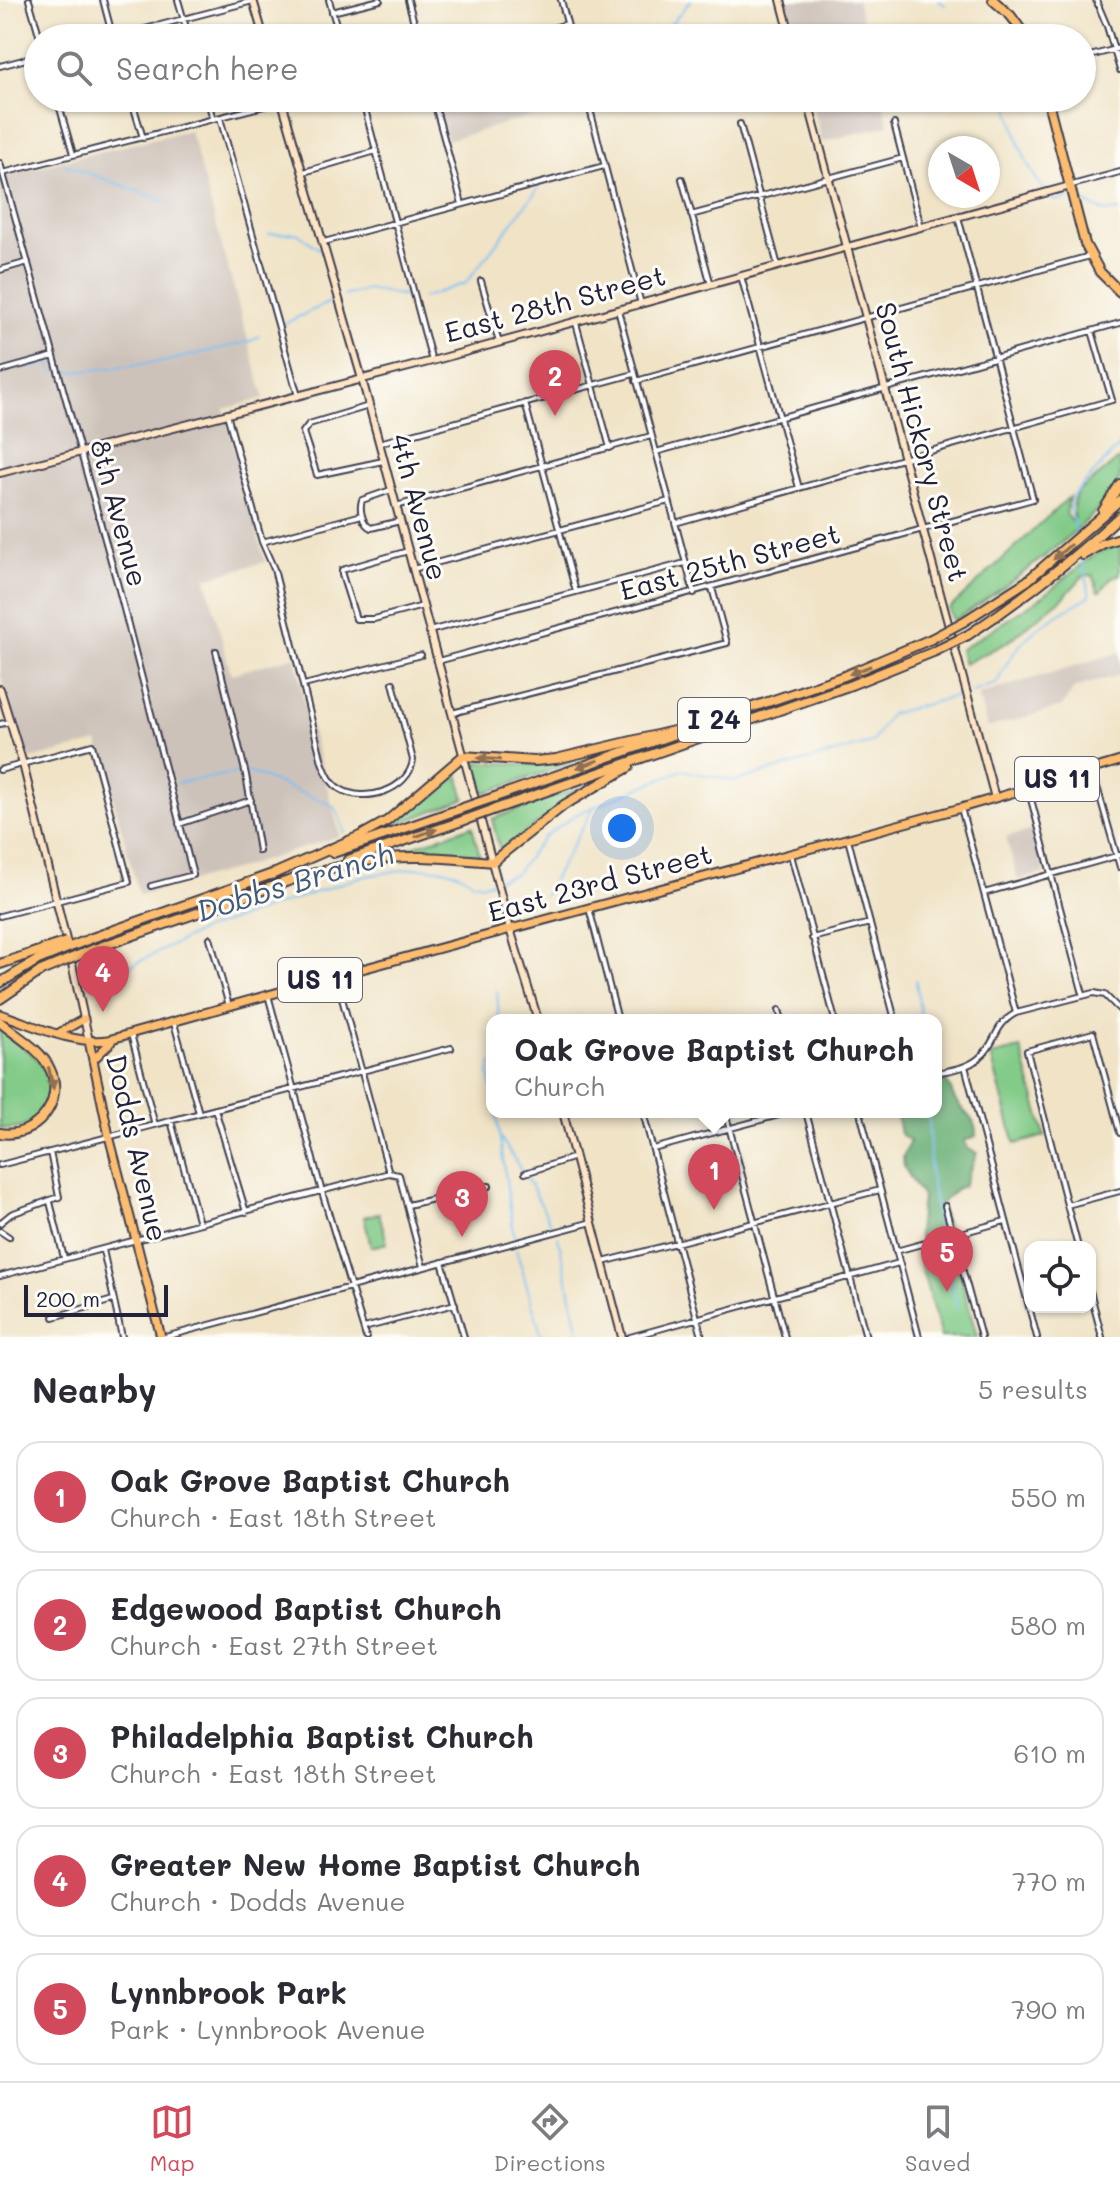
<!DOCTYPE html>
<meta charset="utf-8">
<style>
:root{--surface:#fff;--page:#f2f2f3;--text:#2b2b33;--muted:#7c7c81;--line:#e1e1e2;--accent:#d1495b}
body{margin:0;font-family:Mali,sans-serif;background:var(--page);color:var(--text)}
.controls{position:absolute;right:24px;bottom:24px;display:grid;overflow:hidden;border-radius:16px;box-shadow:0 2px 6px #0004}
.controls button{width:72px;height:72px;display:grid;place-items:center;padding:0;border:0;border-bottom:2px solid var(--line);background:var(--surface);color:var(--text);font:40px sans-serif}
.compass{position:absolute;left:928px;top:136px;width:72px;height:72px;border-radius:50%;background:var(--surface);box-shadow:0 2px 6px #0004;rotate:141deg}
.scale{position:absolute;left:24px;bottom:20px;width:144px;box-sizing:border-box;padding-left:8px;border:4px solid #22223b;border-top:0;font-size:22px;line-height:28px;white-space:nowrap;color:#22223b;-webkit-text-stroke:6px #fdfcf7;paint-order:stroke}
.you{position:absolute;left:622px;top:828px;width:28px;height:28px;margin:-20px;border:6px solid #fff;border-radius:50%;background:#1a73e8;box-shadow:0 0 0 12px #1a73e833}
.badge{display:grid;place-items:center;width:52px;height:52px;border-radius:50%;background:var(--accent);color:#fff;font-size:26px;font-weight:700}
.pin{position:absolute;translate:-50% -66px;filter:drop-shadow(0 2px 4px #0008)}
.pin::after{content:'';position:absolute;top:42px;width:28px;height:24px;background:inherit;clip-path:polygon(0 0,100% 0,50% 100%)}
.popup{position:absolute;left:486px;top:1014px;width:456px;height:104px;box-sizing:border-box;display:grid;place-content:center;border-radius:16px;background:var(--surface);filter:drop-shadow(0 2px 6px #0005);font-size:26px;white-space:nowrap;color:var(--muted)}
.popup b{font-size:30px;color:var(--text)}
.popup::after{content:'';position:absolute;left:50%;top:100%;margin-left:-16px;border:16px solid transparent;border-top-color:var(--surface)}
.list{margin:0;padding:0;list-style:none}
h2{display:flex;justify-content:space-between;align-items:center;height:104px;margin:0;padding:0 32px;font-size:34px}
h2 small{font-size:26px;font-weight:400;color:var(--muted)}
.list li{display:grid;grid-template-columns:52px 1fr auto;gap:24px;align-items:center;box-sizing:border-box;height:112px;margin:0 16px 16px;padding:0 16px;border:2px solid var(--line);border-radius:24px}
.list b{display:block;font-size:30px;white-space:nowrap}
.list p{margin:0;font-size:26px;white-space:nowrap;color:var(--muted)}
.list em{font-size:26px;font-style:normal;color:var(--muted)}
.icon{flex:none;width:44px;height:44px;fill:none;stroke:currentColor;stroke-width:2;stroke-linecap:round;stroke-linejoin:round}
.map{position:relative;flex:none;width:1120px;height:1337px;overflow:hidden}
.search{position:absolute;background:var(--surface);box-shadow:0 2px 6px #0004;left:24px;right:24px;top:24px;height:88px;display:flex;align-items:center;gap:20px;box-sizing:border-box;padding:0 28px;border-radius:44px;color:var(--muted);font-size:30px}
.sheet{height:744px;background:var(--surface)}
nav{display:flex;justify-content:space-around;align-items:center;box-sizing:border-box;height:112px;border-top:2px solid var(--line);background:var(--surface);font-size:22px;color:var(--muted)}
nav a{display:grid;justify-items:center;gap:4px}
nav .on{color:var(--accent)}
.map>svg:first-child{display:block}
.industrial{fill:#cdc2b9}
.green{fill:#82cb88;stroke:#527662;stroke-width:2}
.forest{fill:#69af74;stroke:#466858;stroke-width:2}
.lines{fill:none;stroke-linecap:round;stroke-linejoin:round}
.stream{stroke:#7abff1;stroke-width:2}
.street-casing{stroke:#413f50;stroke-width:8}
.secondary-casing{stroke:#413f50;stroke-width:10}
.primary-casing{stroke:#413f50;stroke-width:11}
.highway-casing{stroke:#413f50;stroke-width:12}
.street{stroke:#fff;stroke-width:4}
.secondary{stroke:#fee5c5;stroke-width:6}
.primary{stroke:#fcbd6f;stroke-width:7}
.highway{stroke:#fcbd6f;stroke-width:8}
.highway-bridge-casing{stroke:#413f50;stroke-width:12;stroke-linecap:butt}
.highway-bridge{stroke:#fcbd6f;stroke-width:8}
.oneway{fill:#8f7055}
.labels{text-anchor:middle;stroke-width:6;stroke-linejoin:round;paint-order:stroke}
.shield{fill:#fdfcf7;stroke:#646373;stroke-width:2}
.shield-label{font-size:26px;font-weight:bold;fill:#22223b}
.street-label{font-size:28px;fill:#22223b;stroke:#fdfcf7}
.water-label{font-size:30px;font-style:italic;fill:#41597b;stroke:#fdfcf7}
</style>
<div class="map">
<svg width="1120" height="1337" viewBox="0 0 1120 1337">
<rect width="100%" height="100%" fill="#fdfcf7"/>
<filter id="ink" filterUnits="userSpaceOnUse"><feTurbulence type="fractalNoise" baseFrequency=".0125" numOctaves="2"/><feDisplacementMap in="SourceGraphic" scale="16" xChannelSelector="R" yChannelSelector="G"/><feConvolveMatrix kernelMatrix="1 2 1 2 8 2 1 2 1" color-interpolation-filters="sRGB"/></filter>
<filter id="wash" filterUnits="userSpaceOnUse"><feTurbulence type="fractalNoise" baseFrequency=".006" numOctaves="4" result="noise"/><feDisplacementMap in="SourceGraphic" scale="32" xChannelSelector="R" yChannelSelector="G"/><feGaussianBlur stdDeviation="1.8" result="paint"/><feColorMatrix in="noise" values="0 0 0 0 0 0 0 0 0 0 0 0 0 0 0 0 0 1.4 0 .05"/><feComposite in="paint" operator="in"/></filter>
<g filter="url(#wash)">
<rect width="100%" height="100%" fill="#f0e3c6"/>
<path class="industrial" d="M786 0H857L867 38H796Z
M437 98H582L583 102 447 140Z
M811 98H882L889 125 822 142Z
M190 130 264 398 224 409 265 562 206 578 231 674 296 656 304 702 340 836 234 870 139 895 98 742 26 760 0 673V173L1 175 8 174Z
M1120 652V675L1074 688 1062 707 987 728 978 695Z
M1033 830 1045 873 1018 880 1006 837Z"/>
<path class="green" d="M1118 460H1120C1120 465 1120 473 1120 478 1111 513 987 601 953 621L949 609 1069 497 1066 514 1071 521 1074 518V501L1077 493Z
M1120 544V574L1112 577 1101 591H1098L1093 575 1083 576 1064 597 1006 643 964 664 960 650 1039 599 1095 554Z
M571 761 572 763 485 793 476 762 537 765Z
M456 768 465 799 392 826 391 824Z
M592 783V784L500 851 492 819Z
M472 826 480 856 448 852 387 856Z
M0 1028C16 1048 51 1056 49 1090 49 1101 44 1111 36 1119 26 1127 13 1131 0 1128Z
M1021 1049 1045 1136 1015 1144 991 1056Z
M379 1213 387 1243 371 1247 364 1217Z
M951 1240 977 1337H941L916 1248Z"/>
<path class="forest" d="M936 1078C941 1079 944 1079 948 1084 952 1089 951 1090 953 1096 961 1113 977 1116 976 1136L964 1141 968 1149 977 1153 964 1186 958 1188 940 1204 948 1229 946 1234 924 1239 918 1237V1232L922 1197 904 1167 903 1157 910 1141 900 1134 896 1113 936 1112Z"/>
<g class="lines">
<path class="stream" d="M938 0 945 5
M975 32 981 38
M659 38 691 0
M1007 98C1016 136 1025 174 1055 201L1069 199
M597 113 608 98
M66 165 165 201
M1076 199 1106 212 1120 211
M269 234 297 233 319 249
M344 296 368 289 410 297
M422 298 466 283 538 189
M284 324 334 300
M28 368 50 363 55 373
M65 373 168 361 251 341 259 336
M1076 533 1070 508 1073 496 1120 445
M970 693 997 683C1018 634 1046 621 1090 596L1082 559
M177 783 241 772 252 773 330 804 336 809 345 833
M544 896 594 807
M112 975 201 931 360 877 415 868 442 869 458 873 473 882 484 884 515 874 544 837 575 815 682 770 735 781 867 744 872 743 890 714 964 694
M916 980 921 1020
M497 991 499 1020
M492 1063 489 1073 492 1089
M496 1112 515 1241
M929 1112 930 1171 939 1235
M499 1135 533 1189 554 1230
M558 1237 580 1337
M941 1243 958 1309
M516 1249 542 1337"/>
</g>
</g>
<g filter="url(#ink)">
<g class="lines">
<g class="street-casing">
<path id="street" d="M29 0 40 38
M103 0 113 38
M178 0 189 38
M329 0 340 38
M408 0 418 38
M561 0 571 38
M1096 0 1107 26 1120 70
M332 12 380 0
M110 38 253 1
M517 38 567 24
M1082 58 1120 48
M0 66 38 56
M57 98 73 154
M131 98 143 138
M207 98 213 119
M362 98 432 361
M433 98 462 204
M587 98 641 304
M220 118 298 396
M740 124 778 266
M894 124 921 227
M0 163 118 586 193 875 151 886
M304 172 376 151
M3 173 295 98
M682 179 711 285
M1072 185 1120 172
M691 215 903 158
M324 242 604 166
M0 270 28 262
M741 276 799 488
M481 281 499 342
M618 310 694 593
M576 323 610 448
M0 371 54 356
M636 381 1090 256
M525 403 576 592
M369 406 309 424 303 432 317 475 383 461
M227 414 262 542 274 569 322 762C326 772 330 783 340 789 365 804 409 790 413 760L393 683
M379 443 634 374
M656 452 1120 323
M391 490 362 500C359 509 362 524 371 528L400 521
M396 506 651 436
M675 523 1112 400 1092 331
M262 542 362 515
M408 551 342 570V575L356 619H374L423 606
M413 569 669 501
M429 631 685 563
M216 651 246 775 259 851
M438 661 1033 499 958 217
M304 685 421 655
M452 713 727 643 712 588
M0 724 10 722
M1092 769 1120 867
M0 770 92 745 129 882 0 916
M1028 788 1083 994
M961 808 1016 1013
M179 824 251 800
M848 839 895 1020
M791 855 835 1020
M984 893 1120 855
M589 908 618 1020
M210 938 229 1006
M812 938 870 923
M336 976 389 1173 399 1175 423 1267
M268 995 322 1192 366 1337
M779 1010 782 1020
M174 1023 199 1113
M131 1034 155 1125
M965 1066 1037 1337
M936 1073C950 1070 968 1068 979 1058 997 1044 993 1025 1016 1013L1094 993 1105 995 1120 1010
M215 1109 246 1212
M643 1112 702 1337
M725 1112 785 1337
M806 1112 866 1337
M860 1112 919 1337
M171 1121 199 1223
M653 1149 790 1112
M0 1165 451 1048
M525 1173 575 1157
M50 1202 64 1258
M408 1205 489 1186
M1067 1205 1120 1191
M945 1206 981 1337
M0 1223 11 1214 59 1197 50 1152
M0 1231 9 1237
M1078 1247 1027 1051 1093 1033 1120 1133
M103 1250 122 1337
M896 1251 1005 1221
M442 1262 464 1337
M603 1262 880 1190
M0 1276 389 1173
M1090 1291 1102 1337
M54 1317 113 1300
M364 1328 455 1304
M165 1337 592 1222
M630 1337 899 1263"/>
</g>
<g class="secondary-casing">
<path id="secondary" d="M253 0 264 38
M781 0 791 38
M281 98 362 379 510 929 538 1020
M807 98 995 798
M0 473 432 361 1070 186
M0 689 23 764 67 944
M70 955 89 1041
M563 1112 622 1337"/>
</g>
<g class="primary-casing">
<path id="primary" d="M0 1014C34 1025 72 1045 108 1040L336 976 961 808 1120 761
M59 1033 84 1019
M89 1041 109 1136 161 1337
M93 1060 111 1042"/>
</g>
<g class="highway-casing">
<path id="highway" d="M993 0 1011 16 1027 38
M1047 98 1085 244 1100 272 1120 292
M1103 511 1120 484
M1083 555 1104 543 1120 538
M963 622 1027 581 1120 500
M968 635C1023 599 1072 560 1120 516
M700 725 844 676 931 639
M495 797 672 735
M498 808 851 685 933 652
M333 853 457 810
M348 860 462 821
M271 875 360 836 387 821 463 756 535 761 556 759 703 724
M294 879C316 873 339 866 361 862 405 853 448 858 492 862L564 805 629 767
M92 938 275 873
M94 949 297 878
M0 964 36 952
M0 983 38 960
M0 999 41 971
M0 1022C16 1036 41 1049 50 1069 66 1102 35 1139 0 1133"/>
</g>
<use href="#street" class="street"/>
<use href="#secondary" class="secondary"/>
<use href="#primary" class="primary"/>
<use href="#highway" class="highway"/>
<g class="highway-bridge-casing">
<path id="highway-bridge" d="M931 639 963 622
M933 652 968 635
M457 810 495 797
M462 821 498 808
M36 952 66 942
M38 960 92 938
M41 971 94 949"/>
</g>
<use href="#highway-bridge" class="highway-bridge"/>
</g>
<defs><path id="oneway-solid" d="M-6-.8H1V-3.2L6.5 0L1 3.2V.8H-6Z" transform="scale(2)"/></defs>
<g class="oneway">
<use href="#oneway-solid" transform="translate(1062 552) rotate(139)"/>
<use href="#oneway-solid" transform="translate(860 670) rotate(159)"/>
<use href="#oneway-solid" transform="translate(489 759) rotate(-177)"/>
<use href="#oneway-solid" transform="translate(588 764) rotate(161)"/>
<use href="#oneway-solid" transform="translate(426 833) rotate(-19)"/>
<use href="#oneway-solid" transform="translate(51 1078) rotate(77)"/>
</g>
</g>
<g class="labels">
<g class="shield">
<rect x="678" y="698" width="72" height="44" rx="6"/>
<rect x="1015" y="757" width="84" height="44" rx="6"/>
<rect x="278" y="958" width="84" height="44" rx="6"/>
</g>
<g class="shield-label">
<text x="714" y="729">I 24</text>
<text x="1057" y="788">US 11</text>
<text x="320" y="989">US 11</text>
</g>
<g class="street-label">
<text transform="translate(555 304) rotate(-15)" y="10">East 28th Street</text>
<text transform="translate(922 442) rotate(75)" y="10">South Hickory Street</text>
<text transform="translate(419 507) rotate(75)" y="10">4th Avenue</text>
<text transform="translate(119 513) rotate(75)" y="10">8th Avenue</text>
<text transform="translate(730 562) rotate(-15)" y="10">East 25th Street</text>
<text transform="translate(600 883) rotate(-15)" y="10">East 23rd Street</text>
<text transform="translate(137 1148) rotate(77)" y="10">Dodds Avenue</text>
</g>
<g class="water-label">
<text transform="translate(295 883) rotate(-17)" y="10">Dobbs Branch</text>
</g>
</g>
</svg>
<div class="controls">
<button><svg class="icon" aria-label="locate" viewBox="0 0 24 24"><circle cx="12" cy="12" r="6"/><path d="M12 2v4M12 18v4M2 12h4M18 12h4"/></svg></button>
</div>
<svg class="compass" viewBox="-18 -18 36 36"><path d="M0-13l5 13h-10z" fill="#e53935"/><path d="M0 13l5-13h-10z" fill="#7c7c81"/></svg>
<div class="scale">200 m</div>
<div class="you"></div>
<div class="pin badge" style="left:714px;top:1210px">1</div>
<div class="popup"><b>Oak Grove Baptist Church</b>Church</div>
<div class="pin badge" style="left:555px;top:416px">2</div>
<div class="pin badge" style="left:462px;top:1237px">3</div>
<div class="pin badge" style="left:103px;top:1012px">4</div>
<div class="pin badge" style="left:947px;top:1292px">5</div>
<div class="search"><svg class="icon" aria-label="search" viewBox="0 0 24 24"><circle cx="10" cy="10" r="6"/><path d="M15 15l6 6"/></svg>Search here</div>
</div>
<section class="sheet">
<h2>Nearby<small>5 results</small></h2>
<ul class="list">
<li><span class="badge">1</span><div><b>Oak Grove Baptist Church</b><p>Church · East 18th Street</p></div><em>550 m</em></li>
<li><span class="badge">2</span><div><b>Edgewood Baptist Church</b><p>Church · East 27th Street</p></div><em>580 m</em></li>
<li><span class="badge">3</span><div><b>Philadelphia Baptist Church</b><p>Church · East 18th Street</p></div><em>610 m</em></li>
<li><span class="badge">4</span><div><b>Greater New Home Baptist Church</b><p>Church · Dodds Avenue</p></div><em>770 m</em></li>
<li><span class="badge">5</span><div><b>Lynnbrook Park</b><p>Park · Lynnbrook Avenue</p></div><em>790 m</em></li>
</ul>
</section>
<nav>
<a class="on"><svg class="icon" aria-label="map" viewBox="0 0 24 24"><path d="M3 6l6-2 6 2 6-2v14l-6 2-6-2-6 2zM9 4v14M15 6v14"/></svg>Map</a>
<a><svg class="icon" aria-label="directions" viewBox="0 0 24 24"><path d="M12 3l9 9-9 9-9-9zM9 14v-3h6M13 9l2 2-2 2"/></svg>Directions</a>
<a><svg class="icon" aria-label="saved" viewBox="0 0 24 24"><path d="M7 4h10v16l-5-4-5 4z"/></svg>Saved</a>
</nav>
